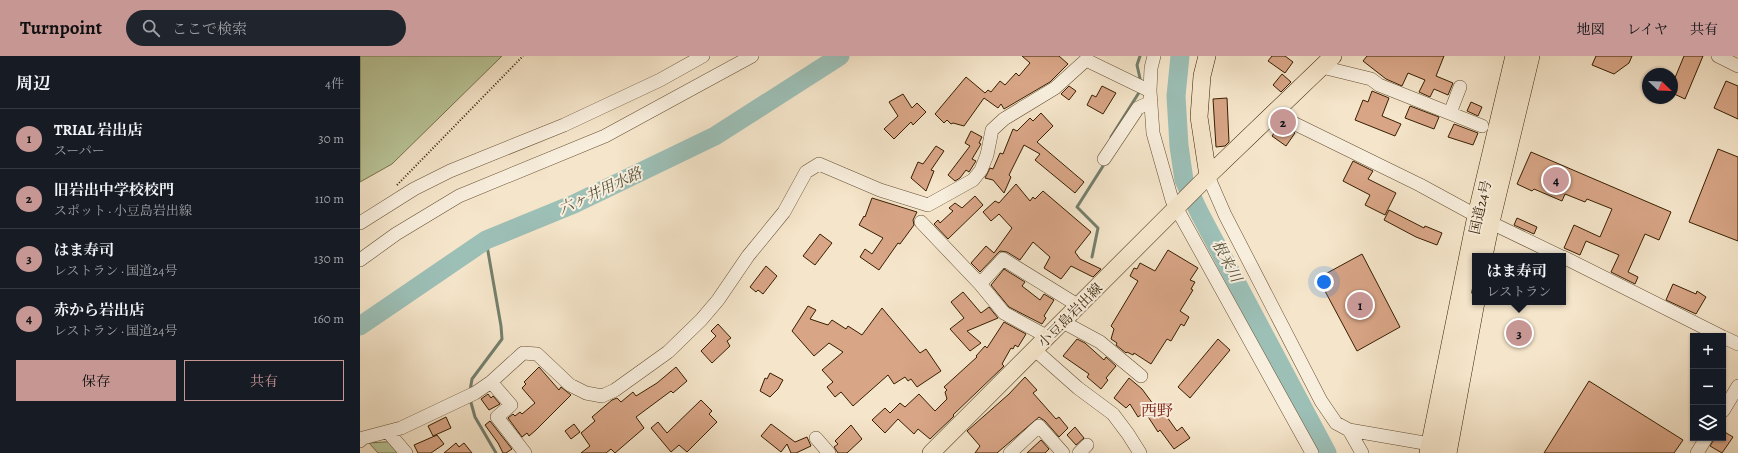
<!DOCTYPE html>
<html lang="ja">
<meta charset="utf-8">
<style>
:root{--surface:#171b24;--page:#20242c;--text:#f1f3f6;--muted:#9ea1a6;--line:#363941;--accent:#c59692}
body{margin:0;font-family:Alegreya,"Noto Serif JP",serif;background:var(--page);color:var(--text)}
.controls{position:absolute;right:12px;bottom:12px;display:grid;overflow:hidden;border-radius:0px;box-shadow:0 1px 3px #0004}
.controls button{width:36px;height:36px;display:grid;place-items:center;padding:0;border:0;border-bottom:1px solid var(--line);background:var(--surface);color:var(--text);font:20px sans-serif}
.compass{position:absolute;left:1282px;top:12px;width:36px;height:36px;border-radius:50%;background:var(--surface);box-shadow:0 1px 3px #0004;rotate:113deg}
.you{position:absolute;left:964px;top:226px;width:14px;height:14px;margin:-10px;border:3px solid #fff;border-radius:50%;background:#1a73e8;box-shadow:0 0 0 6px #1a73e833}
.badge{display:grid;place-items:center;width:26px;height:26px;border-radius:50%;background:var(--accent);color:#111;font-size:13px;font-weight:700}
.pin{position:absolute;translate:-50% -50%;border:2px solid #fff;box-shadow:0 1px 4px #0006}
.popup{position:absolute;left:1112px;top:197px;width:94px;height:52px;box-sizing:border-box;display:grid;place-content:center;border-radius:0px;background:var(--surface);filter:drop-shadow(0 1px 3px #0005);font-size:13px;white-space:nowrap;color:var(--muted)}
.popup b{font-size:15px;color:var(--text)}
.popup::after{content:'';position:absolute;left:50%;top:100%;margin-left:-8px;border:8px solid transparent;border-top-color:var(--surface)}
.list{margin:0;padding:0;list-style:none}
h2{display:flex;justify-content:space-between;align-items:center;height:52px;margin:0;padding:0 16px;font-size:17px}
h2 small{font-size:13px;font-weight:400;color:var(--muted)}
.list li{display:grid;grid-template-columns:26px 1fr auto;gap:12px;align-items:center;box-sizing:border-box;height:60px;padding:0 16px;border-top:1px solid var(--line)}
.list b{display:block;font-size:15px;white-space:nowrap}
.list p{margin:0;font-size:13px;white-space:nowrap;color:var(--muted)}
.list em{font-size:13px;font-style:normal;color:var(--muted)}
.actions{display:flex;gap:8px;padding:12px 16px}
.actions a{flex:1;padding:9px 0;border:1px solid var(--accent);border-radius:0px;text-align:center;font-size:14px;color:var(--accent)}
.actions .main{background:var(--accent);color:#111}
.icon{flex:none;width:22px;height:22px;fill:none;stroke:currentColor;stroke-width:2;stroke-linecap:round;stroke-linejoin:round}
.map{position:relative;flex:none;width:1378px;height:397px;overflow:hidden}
header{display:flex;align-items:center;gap:24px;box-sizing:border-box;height:56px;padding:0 20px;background:var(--accent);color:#111}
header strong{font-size:19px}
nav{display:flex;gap:22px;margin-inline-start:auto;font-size:14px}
.search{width:280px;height:36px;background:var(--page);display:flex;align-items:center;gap:10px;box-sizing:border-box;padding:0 14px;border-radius:22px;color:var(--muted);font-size:15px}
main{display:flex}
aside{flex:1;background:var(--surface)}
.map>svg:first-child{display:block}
.green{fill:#b9c598;stroke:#78724c}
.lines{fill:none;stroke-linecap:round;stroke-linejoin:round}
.stream{stroke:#747f6d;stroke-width:3}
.river{stroke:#9cbfb6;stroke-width:19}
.building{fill:#d8a586;stroke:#371f00}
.minor-casing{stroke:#665032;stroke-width:14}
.major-casing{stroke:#371f00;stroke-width:18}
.highway-casing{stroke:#371f00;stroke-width:20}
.path{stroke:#371f00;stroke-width:2;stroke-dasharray:1 2;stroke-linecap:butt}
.minor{stroke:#f8eedd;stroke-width:13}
.major{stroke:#f5e5ca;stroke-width:17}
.highway{stroke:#f5e5ca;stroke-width:19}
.labels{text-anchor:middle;stroke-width:4;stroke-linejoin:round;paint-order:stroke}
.street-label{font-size:14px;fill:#371f00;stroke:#f8eedd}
.water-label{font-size:15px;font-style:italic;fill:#554f37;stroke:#f8eedd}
.quarter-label{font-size:16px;fill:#7a1f14;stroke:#f8eedd}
</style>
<header>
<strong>Turnpoint</strong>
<div class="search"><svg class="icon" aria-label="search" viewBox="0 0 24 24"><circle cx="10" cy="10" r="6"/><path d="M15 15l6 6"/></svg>ここで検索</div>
<nav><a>地図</a><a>レイヤ</a><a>共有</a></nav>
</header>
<main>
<aside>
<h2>周辺<small>4件</small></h2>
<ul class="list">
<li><span class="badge">1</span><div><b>TRIAL 岩出店</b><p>スーパー</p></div><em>30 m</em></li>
<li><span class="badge">2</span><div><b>旧岩出中学校校門</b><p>スポット · 小豆島岩出線</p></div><em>110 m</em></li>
<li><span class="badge">3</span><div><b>はま寿司</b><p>レストラン · 国道24号</p></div><em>130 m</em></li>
<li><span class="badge">4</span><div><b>赤から岩出店</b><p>レストラン · 国道24号</p></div><em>160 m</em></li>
</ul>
<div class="actions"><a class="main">保存</a><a>共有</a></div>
</aside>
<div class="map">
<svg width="1378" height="397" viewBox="0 0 1378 397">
<rect width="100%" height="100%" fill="#f5e5ca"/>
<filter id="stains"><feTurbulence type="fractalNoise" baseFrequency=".005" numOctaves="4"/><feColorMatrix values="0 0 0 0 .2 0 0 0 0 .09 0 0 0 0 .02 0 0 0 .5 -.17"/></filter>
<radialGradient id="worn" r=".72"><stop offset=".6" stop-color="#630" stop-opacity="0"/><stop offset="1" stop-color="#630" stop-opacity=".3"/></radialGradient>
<path class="green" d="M0 0H142L32 108 0 126Z
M39 385 49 397H18L9 387Z"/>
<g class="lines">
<path class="stream" d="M780 0 777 9 781 27
M751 81 780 35
M732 201 738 172 717 151 745 107
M110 335 112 323 142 283 141 270 126 184
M110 343 115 361 136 397"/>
<path class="river" d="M820 0 816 40 819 90 824 124 840 158 967 397
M0 270 126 184 214 148 355 80 480 0"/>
</g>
<path class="building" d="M662 0H699L708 8 690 26 644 53 641 48 638 52 624 42 604 70 593 67 591 68 587 64 584 67 575 58 606 21 625 37 628 34 631 36 640 25 645 29 656 17 659 20 670 7Z
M912 0H925L933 6 925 17 908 5Z
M1007 0H1084L1076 20 1093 27 1088 39 1074 33 1070 41 1059 36 1065 24 1048 17 1042 30 1026 23 1003 5Z
M1236 0H1272L1269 7 1254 18 1232 9Z
M1324 0H1343L1325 43 1312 37V29Z
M922 18 931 26 921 36 913 29Z
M1366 25 1378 30V63L1354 52Z
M709 30 716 35 709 44 701 38Z
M742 30 756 37 743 58 727 49 732 39 736 41Z
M1012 35 1029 42 1022 60 1041 68 1035 80 995 64 1003 44 1008 46Z
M543 38 552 52 557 47 566 56 553 69 551 66 534 83 524 73 538 60 529 46Z
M867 42 869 86 865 90 856 91 853 43Z
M1111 46 1122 51 1118 60 1107 55Z
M1050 50 1079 61 1074 73 1045 62Z
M681 57 693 70 677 86 724 126 715 137 675 104 680 98 664 89 649 119 651 121 644 137 633 124 625 122 630 112 633 113 640 97 643 98 653 73 657 75 670 62 673 65Z
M1094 68 1118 77 1113 89 1088 81Z
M920 69 935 77 926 90 912 80Z
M611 75 622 81 619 87 621 88 612 103 616 105 609 116 606 114 600 122 595 125 588 119 610 90 605 87Z
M576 90 584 95 571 114 574 115 566 135 551 122 558 106 563 108Z
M1358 93 1378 101V185L1329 166Z
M1171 96 1311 156 1299 184 1285 178 1268 216 1278 221 1275 228 1251 216 1259 199 1226 185 1220 199 1204 192 1214 169 1240 181 1252 153 1227 143 1225 146 1205 138 1202 145 1174 133 1172 135 1157 128Z
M993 105 1013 115 1008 123 1036 137 1025 159 1005 149 1010 139 983 125Z
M656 128 670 145 673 141 675 143 683 135 731 176 715 196 720 203 741 213 733 221 711 210 701 223 684 212 690 201 673 186 660 204 647 196 640 195 620 216 611 207 626 190 634 197 652 172 639 158 631 165 623 156 635 145 639 147Z
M615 140 623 149 588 183 574 168 578 164 580 167 593 155 589 152 595 147 602 152Z
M512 142 557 156 553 164 554 169 540 188 538 187 519 214 500 201 505 193 512 198 523 182 499 169 504 160 505 161Z
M1029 154 1064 172 1065 170 1082 177 1077 189 1056 181 1024 164Z
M1157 162 1177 171 1174 178 1154 169Z
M460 178 472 187 455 209 443 200Z
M808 194 838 212 830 224 835 226 831 233 833 234 820 255 829 261 824 270 821 268 811 285 807 283 791 308 774 297 773 299 767 296 766 297 756 289 757 287 751 283 754 273 751 270 778 225 770 220 774 212 777 213 780 207 795 215Z
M1002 198 1040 271 997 295 958 222Z
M406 210 417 220 403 238 398 234 396 236 390 231Z
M644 213 665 226 662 230 680 244 684 238 694 244 684 260 686 262 682 268 649 251 631 229Z
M1313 228 1336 238 1337 235 1346 241 1336 258 1306 244Z
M603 236 621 257 629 251 638 262 607 275 621 287 610 295 590 273 604 262 591 246Z
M448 250 456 254 450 263 468 269 472 264 486 273 488 270 502 279 522 252 560 297 566 293 581 315 557 331 551 323 548 325 545 321 534 328 528 319 493 350 481 336 475 341 467 331 473 326 462 314 483 296 469 287 454 300 432 275Z
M644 266 666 278 658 291 655 289 653 293 651 292 642 308 644 310 593 359 594 360 570 383 558 373 554 378 538 363 525 377 512 364 525 352 530 357 540 347 545 351 559 338 575 355 587 343 585 336 587 334 584 331 617 301 616 300 625 290 627 292Z
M358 268 371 282 367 285 370 290 352 307 341 295 356 280 351 275Z
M717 283 725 287 744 304 746 301 756 310 746 322 748 324 741 333 727 321 729 318 703 300Z
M858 283 870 294 830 342 818 331Z
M179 311 199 334 201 331 211 339 176 374 169 380 167 377 162 381 148 362 153 358 155 360 160 356 162 358 175 347 162 332 166 328 164 326Z
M316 311 327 325 313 337 311 335 276 361 284 372 255 397 251 393 246 397H221L230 390 221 377 235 365 232 361 252 344 257 342 261 346 273 336 276 340 297 327Z
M410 317 423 324 418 333 410 341 400 335 405 322 407 323Z
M665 321 677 334 673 337 696 363 699 361 708 372 699 381 685 365 679 361 637 397H615L620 390 607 375 649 338Z
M769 322 782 333 799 356 802 354 817 375 822 371 830 382 814 393 800 374 798 376 785 356 778 361 770 348 766 352 754 342Z
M1229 325 1323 384 1314 397H1184Z
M128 338 131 342 133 340 140 348 129 354 121 343Z
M341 344 352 355 349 358 357 366 327 396 319 389 311 396 291 372 298 366 307 377Z
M86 361 91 372 73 380 68 370Z
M130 365 152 393 146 397H143L138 387 125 369Z
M214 368 220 376 211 383 205 375Z
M411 368 435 386 447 381 451 390 436 397H431L427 388 421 396 401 380Z
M491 369 502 383 487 397H478L474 391 478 388 475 385Z
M715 371 724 382 716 389 707 379Z
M1363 375 1373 381 1362 397 1350 390 1355 382H1363Z
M77 379 84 388 71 397H58L54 389Z
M681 384 689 393 685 397H667Z
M96 387 99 391 104 387 112 397H84Z"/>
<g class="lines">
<g class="minor-casing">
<path id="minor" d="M794 0 791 12 790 35 793 77 812 144 952 397
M1358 0 1378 10
M962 11 1011 23 1019 29 1122 70
M1090 57 1100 31
M915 58 1060 129 1117 160 1200 200
M744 103 778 52 791 46
M848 120 865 159 961 345 976 367 989 374 1070 388
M561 166 620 228 644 257 688 281
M0 167 54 133 90 115 204 69 300 24 343 0
M1203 201 1361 280
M0 204 36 178 99 140 245 80 392 0
M620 228 643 203 719 250
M703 266 740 286 781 320
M1363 281 1378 288
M675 294 718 332 753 358 768 378 780 397
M131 326 151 349 137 361 165 397
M1363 355 1378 330
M989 374 1002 397
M28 376 46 397
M456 382 469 397
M0 385 3 382 41 372 115 337 131 326 163 297 177 298 210 329 226 337 242 340 255 334 308 296 341 264 358 244 388 200 424 156 446 116 459 108 520 134 568 149 613 124 621 114 627 99 632 74 644 63 695 32 726 4 790 35
M650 397 679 370 703 397
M719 397 727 389
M1337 397 1346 382"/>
</g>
<g class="major-casing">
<path id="major" d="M847 0 842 20 839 61 848 120
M571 397 848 120 973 0"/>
</g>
<g class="highway-casing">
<path id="highway" d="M1123 200 1130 166 1170 0
M1069 397 1117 160 1155 0
M1087 397 1115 246"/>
</g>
<path class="path" d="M37 129 163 0"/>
<use href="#minor" class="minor"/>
<use href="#major" class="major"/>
<use href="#highway" class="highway"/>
</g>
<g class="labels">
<g class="street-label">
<text transform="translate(1120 151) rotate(-77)" y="5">国道24号</text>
<text transform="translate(710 259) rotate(-45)" y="5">小豆島岩出線</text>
</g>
<g class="water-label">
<text transform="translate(240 135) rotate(-25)" y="5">六ヶ井用水路</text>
<text transform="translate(867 205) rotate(62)" y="5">根来川</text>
</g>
<g class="quarter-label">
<text x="797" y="360">西野</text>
</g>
</g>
<rect width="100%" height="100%" filter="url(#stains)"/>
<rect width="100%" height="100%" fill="url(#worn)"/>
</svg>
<div class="controls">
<button>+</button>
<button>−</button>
<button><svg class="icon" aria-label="layers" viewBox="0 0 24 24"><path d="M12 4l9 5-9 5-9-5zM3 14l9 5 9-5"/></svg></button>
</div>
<svg class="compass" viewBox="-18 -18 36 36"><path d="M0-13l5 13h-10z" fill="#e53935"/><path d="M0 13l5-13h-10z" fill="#9ea1a6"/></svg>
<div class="you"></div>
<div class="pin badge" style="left:1000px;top:249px">1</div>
<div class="pin badge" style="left:923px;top:66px">2</div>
<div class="pin badge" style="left:1159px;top:277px">3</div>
<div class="popup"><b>はま寿司</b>レストラン</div>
<div class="pin badge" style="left:1196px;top:124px">4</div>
</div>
</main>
